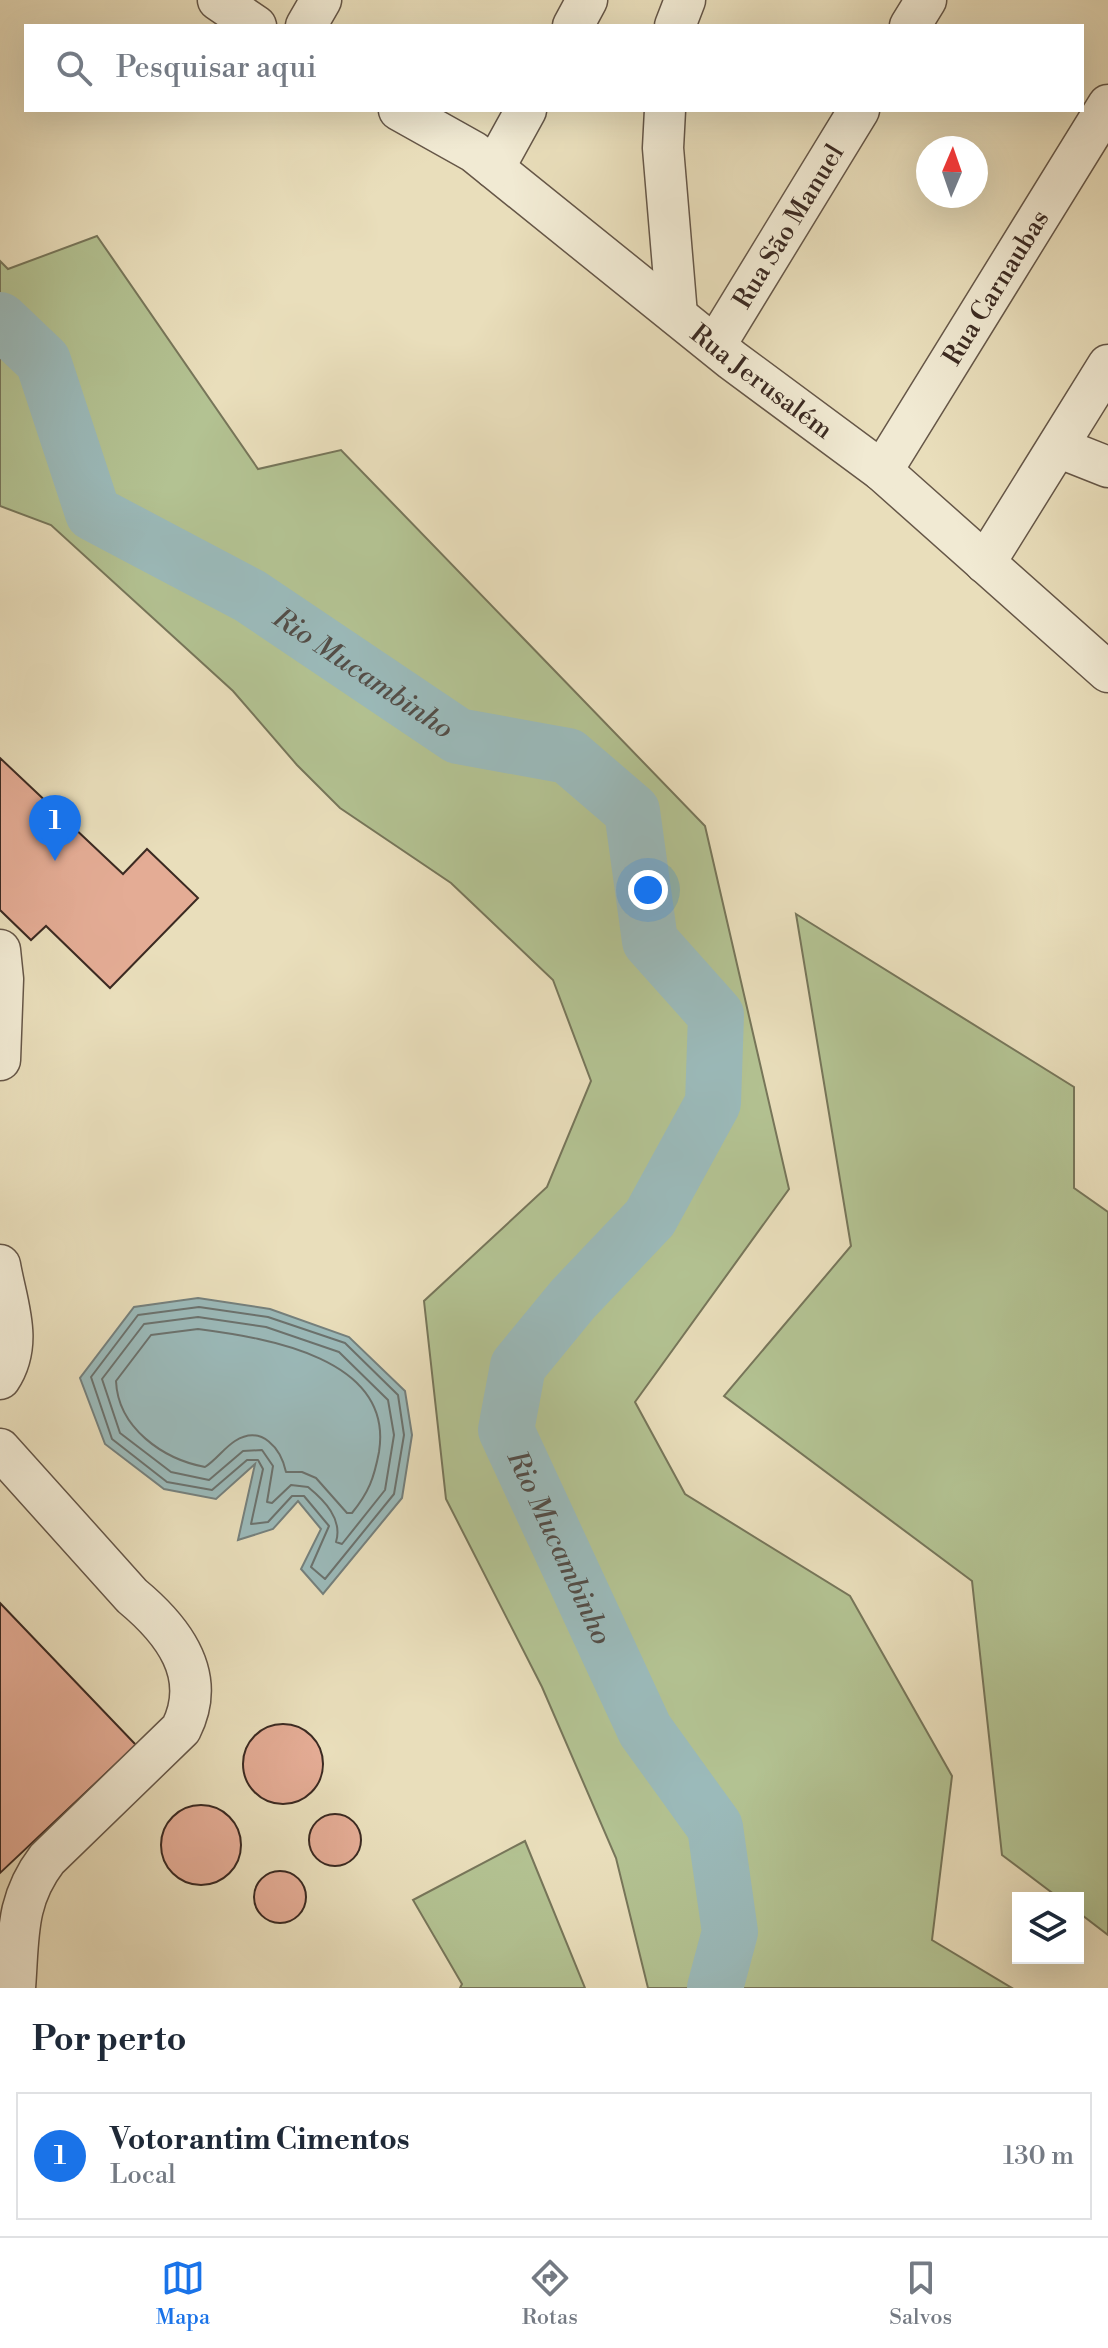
<!DOCTYPE html>
<html lang="pt">
<meta charset="utf-8">
<style>
:root{--surface:#fff;--page:#f6f6f7;--text:#1f2937;--muted:#747a83;--line:#e0e1e3;--accent:#1a73e8}
body{margin:0;font-family:"Libre Bodoni",serif;background:var(--page);color:var(--text)}
.controls{position:absolute;right:24px;bottom:24px;display:grid;overflow:hidden;border-radius:0px;box-shadow:0 8px 32px #0002}
.controls button{width:72px;height:72px;display:grid;place-items:center;padding:0;border:0;border-bottom:2px solid var(--line);background:var(--surface);color:var(--text);font:40px sans-serif}
.compass{position:absolute;left:916px;top:136px;width:72px;height:72px;border-radius:50%;background:var(--surface);box-shadow:0 8px 32px #0002;rotate:2deg}
.you{position:absolute;left:648px;top:890px;width:28px;height:28px;margin:-20px;border:6px solid #fff;border-radius:50%;background:#1a73e8;box-shadow:0 0 0 12px #1a73e833}
.badge{display:grid;place-items:center;width:52px;height:52px;border-radius:50%;background:var(--accent);color:#fff;font-size:26px;font-weight:700}
.pin{position:absolute;translate:-50% -66px;filter:drop-shadow(0 2px 4px #0008)}
.pin::after{content:'';position:absolute;top:42px;width:28px;height:24px;background:inherit;clip-path:polygon(0 0,100% 0,50% 100%)}
.list{margin:0;padding:0;list-style:none}
h2{display:flex;justify-content:space-between;align-items:center;height:104px;margin:0;padding:0 32px;font-size:34px}
h2 small{font-size:26px;font-weight:400;color:var(--muted)}
.list li{display:grid;grid-template-columns:52px 1fr auto;gap:24px;align-items:center;box-sizing:border-box;height:128px;margin:0 16px 16px;padding:0 16px;border:2px solid var(--line);border-radius:0px}
.list b{display:block;font-size:30px;white-space:nowrap}
.list p{margin:0;font-size:26px;white-space:nowrap;color:var(--muted)}
.list em{font-size:26px;font-style:normal;color:var(--muted)}
.icon{flex:none;width:44px;height:44px;fill:none;stroke:currentColor;stroke-width:2;stroke-linecap:round;stroke-linejoin:round}
.map{position:relative;flex:none;width:1108px;height:1988px;overflow:hidden}
.search{position:absolute;background:var(--surface);box-shadow:0 8px 32px #0002;left:24px;right:24px;top:24px;height:88px;display:flex;align-items:center;gap:20px;box-sizing:border-box;padding:0 28px;border-radius:0px;color:var(--muted);font-size:30px}
.sheet{height:248px;background:var(--surface)}
nav{display:flex;justify-content:space-around;align-items:center;box-sizing:border-box;height:112px;border-top:2px solid var(--line);background:var(--surface);font-size:22px;color:var(--muted)}
nav a{display:grid;justify-items:center;gap:4px}
nav .on{color:var(--accent)}
.map>svg:first-child{display:block}
.green{fill:#b3c292;stroke:#77765a;stroke-width:2}
.water{fill:#9bbaba;stroke:#75807d;stroke-width:2}
.lines{fill:none;stroke-linecap:round;stroke-linejoin:round}
.shore{stroke:#6b726e;stroke-width:2}
.river{stroke:#9bbaba;stroke-width:56}
.building{fill:#e4ac95;stroke:#3b2a22;stroke-width:2}
.minor-casing{stroke:#665748;stroke-width:43}
.minor{stroke:#f1ead3;stroke-width:40}
.labels{text-anchor:middle;stroke-width:8;stroke-linejoin:round;paint-order:stroke}
.street-label{font-size:26px;fill:#3b2a22;stroke:#f1ead3}
.water-label{font-size:28px;font-style:italic;fill:#534e48;stroke:#f1ead3}
</style>
<div class="map">
<svg width="1108" height="1988" viewBox="0 0 1108 1988">
<rect width="100%" height="100%" fill="#e9debb"/>
<filter id="stains"><feTurbulence type="fractalNoise" baseFrequency=".0025" numOctaves="4"/><feColorMatrix values="0 0 0 0 .2 0 0 0 0 .09 0 0 0 0 .02 0 0 0 .5 -.17"/></filter>
<radialGradient id="worn" r=".72"><stop offset=".6" stop-color="#630" stop-opacity="0"/><stop offset="1" stop-color="#630" stop-opacity=".3"/></radialGradient>
<path class="green" d="M97 236 258 469 341 450 705 826 789 1189 635 1402 685 1494 850 1596 952 1776 932 1940 1012 1988H648L616 1858 542 1687 446 1499 424 1301 547 1187 591 1081 553 980 451 883 340 808 297 765 233 691 51 525 0 506V261L8 269Z
M796 914 1074 1087V1188L1108 1212V1935L1078 1912V1898H1059L1002 1855 972 1581 724 1396 851 1246Z
M525 1841 585 1988H460L462 1984 413 1900Z"/>
<path class="water" d="M198 1298 270 1309 349 1337 405 1391 412 1435 402 1498 323 1594 301 1569 321 1529 298 1501 273 1529 238 1540 255 1464 216 1499 164 1489 105 1444 80 1378 134 1307Z"/>
<g class="lines">
<path class="shore" d="M199 1307 268 1317 345 1343 398 1395 404 1435 394 1494 325 1579 311 1567 329 1526 304 1496H292L268 1522 251 1524 263 1469 258 1460H247L212 1490 167 1482 112 1439 91 1377 138 1315Z
M198 1317 266 1327 339 1352 388 1400 394 1435 385 1490 342 1544 336 1542C343 1519 324 1500 308 1487L291 1485 272 1503 267 1502 273 1466 262 1450 243 1451 209 1480 171 1472 120 1433 102 1379 144 1324Z
M198 1329C267 1338 394 1358 379 1452 374 1478 369 1492 352 1513H347L316 1478 302 1472H286C281 1449 262 1424 235 1441 224 1448 216 1460 205 1467 163 1459 118 1428 116 1381L151 1335Z"/>
<path class="river" id="s1" d="M0 320 43 361 93 513 250 596 458 736 568 756 632 811 650 941 716 1015 713 1103 650 1218 573 1299 518 1366 506 1430 645 1730 715 1827 730 1932 715 1988"/>
</g>
<path class="building" d="M0 758 123 874 147 849 198 898 110 988 46 926 31 940 0 910Z
M0 1603 136 1745 0 1873Z
M243 1764a40 40 0 1 1 80 0a40 40 0 1 1-80 0Z
M161 1845a40 40 0 1 1 80 0a40 40 0 1 1-80 0Z
M309 1840a26 26 0 1 1 52 0a26 26 0 1 1-52 0Z
M254 1897a26 26 0 1 1 52 0a26 26 0 1 1-52 0Z"/>
<g class="lines">
<g class="minor-casing">
<g id="minor">
<path d="M218 0 256 26"/>
<path d="M306 26 321 0"/>
<path d="M573 26 587 0"/>
<path d="M675 26 685 0"/>
<path d="M910 26 926 0"/>
<path id="s2" d="M399 110 474 152 732 360 882 471 1108 672"/>
<path d="M665 110 663 148 677 315"/>
<path d="M494 168 526 110"/>
<path id="s3" d="M716 344 859 110"/>
<path d="M1060 448 1108 467"/>
<path id="s4" d="M882 471 1108 105"/>
<path d="M985 563 1108 365"/>
<path d="M0 950 3 979 0 1060"/>
<path d="M0 1265C7 1305 24 1343 0 1379"/>
<path d="M0 1449 132 1596C173 1630 208 1675 181 1729L47 1859C15 1901 19 1937 15 1988"/>
</g>
</g>
<use href="#minor" class="minor"/>
</g>
<g class="labels">
<g class="street-label">
<text dy="9" stroke="none"><textPath href="#s3" startOffset="138">Rua São Manuel</textPath></text>
<text dy="9" stroke="none"><textPath href="#s4" startOffset="216">Rua Carnaubas</textPath></text>
<text dy="9" stroke="none"><textPath href="#s2" startOffset="454">Rua Jerusalém</textPath></text>
</g>
<g class="water-label">
<text dy="10" stroke="none"><textPath href="#s1" startOffset="534">Rio Mucambinho</textPath></text>
<text dy="10" stroke="none"><textPath href="#s1" startOffset="1686">Rio Mucambinho</textPath></text>
</g>
</g>
<rect width="100%" height="100%" filter="url(#stains)"/>
<rect width="100%" height="100%" fill="url(#worn)"/>
</svg>
<div class="controls">
<button><svg class="icon" aria-label="layers" viewBox="0 0 24 24"><path d="M12 4l9 5-9 5-9-5zM3 14l9 5 9-5"/></svg></button>
</div>
<svg class="compass" viewBox="-18 -18 36 36"><path d="M0-13l5 13h-10z" fill="#e53935"/><path d="M0 13l5-13h-10z" fill="#747a83"/></svg>
<div class="you"></div>
<div class="pin badge" style="left:55px;top:861px">1</div>
<div class="search"><svg class="icon" aria-label="search" viewBox="0 0 24 24"><circle cx="10" cy="10" r="6"/><path d="M15 15l6 6"/></svg>Pesquisar aqui</div>
</div>
<section class="sheet">
<h2>Por perto<small></small></h2>
<ul class="list">
<li><span class="badge">1</span><div><b>Votorantim Cimentos</b><p>Local</p></div><em>130 m</em></li>
</ul>
</section>
<nav>
<a class="on"><svg class="icon" aria-label="map" viewBox="0 0 24 24"><path d="M3 6l6-2 6 2 6-2v14l-6 2-6-2-6 2zM9 4v14M15 6v14"/></svg>Mapa</a>
<a><svg class="icon" aria-label="directions" viewBox="0 0 24 24"><path d="M12 3l9 9-9 9-9-9zM9 14v-3h6M13 9l2 2-2 2"/></svg>Rotas</a>
<a><svg class="icon" aria-label="saved" viewBox="0 0 24 24"><path d="M7 4h10v16l-5-4-5 4z"/></svg>Salvos</a>
</nav>
